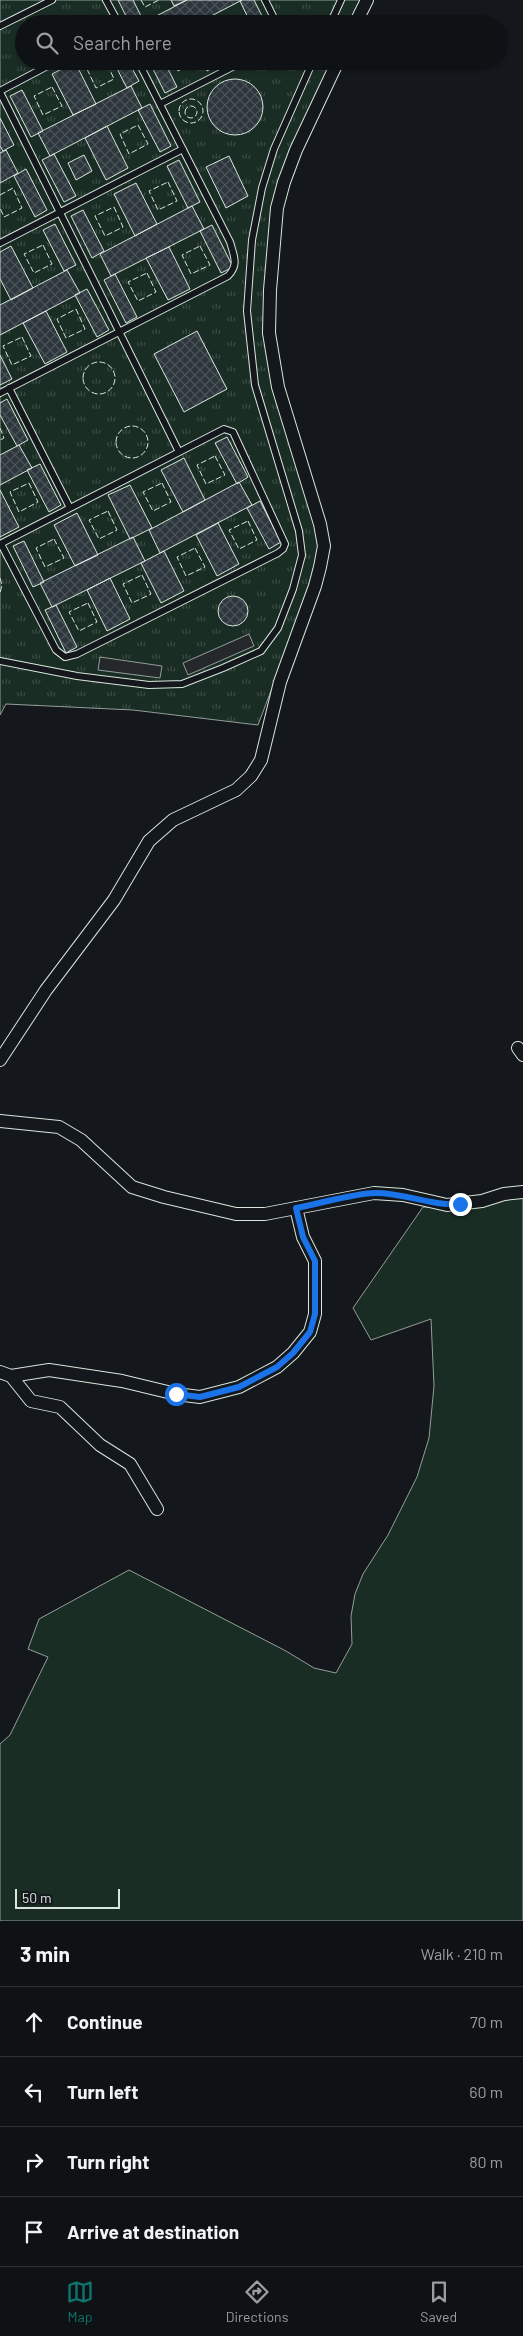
<!DOCTYPE html>
<meta charset="utf-8">
<style>
:root{--surface:#0f1215;--page:#181b1e;--text:#f1f3f6;--muted:#9b9ea0;--line:#2f3234;--accent:#0f766e}
body{margin:0;font-family:Barlow,sans-serif;background:var(--page);color:var(--text)}
.scale{position:absolute;left:15px;bottom:12px;width:105px;box-sizing:border-box;padding-left:5px;border:2px solid #d8e6dc;border-top:0;font-size:14px;line-height:18px;white-space:nowrap;color:#d8e6dc;-webkit-text-stroke:4px #14181c;paint-order:stroke}
.stop{position:absolute;width:15px;height:15px;margin:-11px;border:4px solid #1a73e8;border-radius:50%;background:#fff}
.stop.end{background:#1a73e8;border-color:#fff;box-shadow:0 1px 5px #0008}
.list{margin:0;padding:0;list-style:none}
h2{display:flex;justify-content:space-between;align-items:center;height:65px;margin:0;padding:0 20px;font-size:21px}
h2 small{font-size:16px;font-weight:400;color:var(--muted)}
.list li{display:grid;grid-template-columns:32px 1fr auto;gap:15px;align-items:center;box-sizing:border-box;height:70px;padding:0 20px;border-top:1px solid var(--line)}
.list b{display:block;font-size:19px;white-space:nowrap}
.list em{font-size:16px;font-style:normal;color:var(--muted)}
.icon{flex:none;width:28px;height:28px;fill:none;stroke:currentColor;stroke-width:2;stroke-linecap:round;stroke-linejoin:round}
.map{position:relative;flex:none;width:523px;height:1921px;overflow:hidden}
.search{position:absolute;background:var(--surface);box-shadow:0 1px 4px #0004;left:15px;right:15px;top:15px;height:55px;display:flex;align-items:center;gap:12px;box-sizing:border-box;padding:0 18px;border-radius:28px;color:var(--muted);font-size:19px}
.sheet{height:345px;background:var(--surface)}
nav{display:flex;justify-content:space-around;align-items:center;box-sizing:border-box;height:70px;border-top:1px solid var(--line);background:var(--surface);font-size:14px;color:var(--muted)}
nav a{display:grid;justify-items:center;gap:2px}
nav .on{color:var(--accent)}
.map>svg:first-child{display:block}
.grass{fill:#1a2d24;stroke:#939e99}
.park{fill:url(#park-tufts);stroke:#939e99}
.parking{fill:#24282b;stroke:#939e99}
.building{fill:url(#building-cross-hatch);stroke:#d8e6dc}
.lines{fill:none;stroke-linecap:round;stroke-linejoin:round}
.service-casing{stroke:#d8e6dc;stroke-width:8}
.minor-casing{stroke:#d8e6dc;stroke-width:14}
.service{stroke:#14181c;stroke-width:6}
.minor{stroke:#14181c;stroke-width:12}
.fence{stroke:#d8e6dc;stroke-width:1;stroke-dasharray:6 2.5;stroke-linecap:butt}
.route{stroke:#1a73e8;stroke-width:6}
</style>
<div class="map">
<svg width="523" height="1921" viewBox="0 0 523 1921">
<defs>
<pattern id="park-tufts" width="24" height="20" patternUnits="userSpaceOnUse" patternTransform="scale(1.25)"><rect width="24" height="20" fill="#1a2d24"/><path d="M3 7l-1-3M5 7V3M7 7l1-3M15 17l-1-3M17 17v-4M19 17l1-3" fill="none" stroke="#3b4b43"/></pattern>
<pattern id="building-cross-hatch" width="8" height="8" patternUnits="userSpaceOnUse" patternTransform="scale(1.25)"><rect width="8" height="8" fill="#2c363c"/><path d="M0 0l8 8M0 8l8-8" fill="none" stroke="#4a5358"/></pattern>
</defs>
<rect width="100%" height="100%" fill="#14181c"/>
<path class="grass" d="M523 1196V1921H0V1744L10 1735 48 1657 28 1649 39 1619 129 1570 286 1651 314 1668 336 1673 352 1644 351 1616 355 1594 363 1574 388 1535 417 1477 429 1438 434 1386 431 1319 371 1340 353 1308 423 1207 468 1209 505 1197Z"/>
<path class="park" d="M0 0H361L350 24H24V61H333L281 177 265 333 316 525 319 546 304 604 258 725 133 710 6 704 0 715Z"/>
<path class="parking" d="M249 634 254 646 188 675 183 663Z
M100 657 162 666 160 678 98 670Z"/>
<path class="building" d="M118 0H133L144 22 130 24Z
M171 0H187L174 6Z
M187 0H242L196 24H141Z
M242 0H254L266 24H251L240 1Z
M208 17 212 24H196Z
M113 61H128L139 81 127 88Z
M149 61H164L177 87 165 93Z
M203 61H226L207 71Z
M75 62 96 104 73 115 52 74Z
M207 107a28 28 0 1 1 56 0a28 28 0 1 1-56 0Z
M131 86 142 108 50 156 38 133Z
M22 90 43 131 31 137 10 96Z
M150 104 171 146 160 152 138 110Z
M0 118 14 145 3 151 0 146Z
M107 126 128 168 106 180 85 138Z
M6 150 18 173 0 183V153Z
M54 154 76 196 64 202 42 160Z
M84 155 92 171 76 180 68 163Z
M229 156 248 196 226 208 206 167Z
M179 160 200 202 188 208 167 166Z
M26 169 47 210 35 217 14 176Z
M136 183 157 224 135 236 114 194Z
M192 206 204 229 111 276 100 254Z
M83 210 104 251 92 258 71 216Z
M55 224 76 265 64 271 43 230Z
M212 225 233 267 221 273 200 231Z
M11 246 33 288 11 300 0 279V252Z
M169 247 190 289 168 300 146 258Z
M67 270 80 293 0 335V305Z
M115 274 137 317 126 323 104 280Z
M87 289 109 330 97 337 75 295Z
M46 311 67 352 45 364 23 323Z
M197 331 227 389 184 412 154 354Z
M0 355 12 379 0 385Z
M7 399 28 440 17 446 0 415V403Z
M227 437 248 477 237 484 215 443Z
M19 445 32 468 0 485V455Z
M184 458 205 500 183 512 161 470Z
M40 464 61 505 49 512 27 470Z
M239 482 252 505 160 553 149 530Z
M130 485 152 528 130 539 108 495Z
M0 490 19 527 0 537Z
M260 501 281 542 269 549 247 508Z
M77 513 98 555 75 566 54 525Z
M218 523 239 564 217 576 196 535Z
M133 537 145 561 52 607 40 583Z
M24 541 44 582 33 587 13 546Z
M164 551 184 591 161 603 141 563Z
M110 578 130 619 107 631 87 590Z
M218 611a15 15 0 1 1 30 0a15 15 0 1 1-30 0Z
M56 605 77 647 66 653 45 610Z"/>
<g class="lines">
<g class="service-casing">
<path id="service" d="M106 0 119 24
M265 0 277 24
M330 24 341 0
M0 26 52 0
M0 91 57 61
M0 92 179 452
M160 104 244 61
M0 243 183 149
M9 388 70 508
M0 393 228 276C239 265 234 256 230 242L138 61
M0 544 224 429 233 432 285 544 283 549 278 553 77 654 65 657 56 650 1 544
M0 661 77 676 149 685 182 684 223 668 261 651 278 628 293 589 302 555 299 531 255 385 247 311 252 240 262 188 274 149 313 61"/>
</g>
<g class="minor-casing">
<path id="minor" d="M355 24 367 0
M518 1048 523 1055
M0 1060 46 990 114 900 149 841 173 820 236 790 251 776 261 760 280 682 315 586 320 567 324 546 320 524 278 387 269 333 270 290 277 208 284 182 296 150 338 61
M0 1121 59 1127 81 1140 132 1187 164 1197 236 1214H265L374 1193 403 1195 447 1205 482 1201 504 1194 523 1192
M0 1372 11 1376 49 1370 122 1381 176 1394 200 1397 239 1387 277 1367 293 1353 310 1332 315 1314V1261L303 1237 296 1208
M11 1376 31 1401 60 1407 100 1445 130 1464 157 1509"/>
</g>
<use href="#service" class="service"/>
<use href="#minor" class="minor"/>
<path class="fence" d="M141 0 145 7 159 0
M224 24 241 16 245 24
M102 61 87 69 96 88 114 79 106 61
M173 61 178 71 196 61
M52 87 62 106 43 115 34 96Z
M179 111a12 12 0 1 1 24 0a12 12 0 1 1-24 0Z
M185 112a6 6 0 1 1 12 0a6 6 0 1 1-12 0Z
M138 125 148 144 129 154 120 134Z
M168 182 177 201 158 210 149 191Z
M0 195 13 188 22 208 4 217 0 208
M114 207 123 227 105 236 95 216Z
M43 245 52 264 34 273 24 254Z
M200 246 210 265 191 274 182 255Z
M147 273 156 292 138 301 128 282Z
M76 309 85 329 66 338 57 319Z
M22 337 31 356 12 365 3 346Z
M83 378a16 16 0 1 1 32 0a16 16 0 1 1-32 0Z
M116 442a16 16 0 1 1 32 0a16 16 0 1 1-32 0Z
M0 428 4 438 0 440
M215 456 225 475 206 484 197 465Z
M29 483 38 502 19 512 10 492Z
M162 483 171 502 153 511 143 492Z
M108 511 117 530 99 539 89 520Z
M248 521 257 540 239 549 229 530Z
M54 539 64 558 45 567 36 548Z
M195 548 205 567 186 576 177 557Z
M142 575 151 594 132 603 123 584Z
M0 578 2 585 0 593
M88 603 97 622 79 631 69 612Z"/>
</g>
<g class="lines">
<path class="route" d="M176 1394 200 1397 239 1387 277 1367 293 1353 310 1332 315 1314V1261L303 1237 296 1208C318 1204 355 1193 376 1193 405 1193 431 1206 460 1204"/>
</g>
</svg>
<div class="scale">50 m</div>
<div class="stop" style="left:176px;top:1394px"></div>
<div class="stop end" style="left:460px;top:1204px"></div>
<div class="search"><svg class="icon" aria-label="search" viewBox="0 0 24 24"><circle cx="10" cy="10" r="6"/><path d="M15 15l6 6"/></svg>Search here</div>
</div>
<section class="sheet">
<h2>3 min<small>Walk · 210 m</small></h2>
<ul class="list">
<li><svg class="icon" aria-label="ahead" viewBox="0 0 24 24"><path d="M12 20V5M6 11l6-6 6 6"/></svg><div><b>Continue</b></div><em>70 m</em></li>
<li><svg class="icon" aria-label="left" viewBox="0 0 24 24"><path d="M17 20v-9H6M10 6l-5 5 5 5"/></svg><div><b>Turn left</b></div><em>60 m</em></li>
<li><svg class="icon" aria-label="right" viewBox="0 0 24 24"><path d="M7 20v-9h11M14 6l5 5-5 5"/></svg><div><b>Turn right</b></div><em>80 m</em></li>
<li><svg class="icon" aria-label="arrive" viewBox="0 0 24 24"><path d="M6 21V4h12l-3 4 3 4H6"/></svg><div><b>Arrive at destination</b></div></li>
</ul>
</section>
<nav>
<a class="on"><svg class="icon" aria-label="map" viewBox="0 0 24 24"><path d="M3 6l6-2 6 2 6-2v14l-6 2-6-2-6 2zM9 4v14M15 6v14"/></svg>Map</a>
<a><svg class="icon" aria-label="directions" viewBox="0 0 24 24"><path d="M12 3l9 9-9 9-9-9zM9 14v-3h6M13 9l2 2-2 2"/></svg>Directions</a>
<a><svg class="icon" aria-label="saved" viewBox="0 0 24 24"><path d="M7 4h10v16l-5-4-5 4z"/></svg>Saved</a>
</nav>
